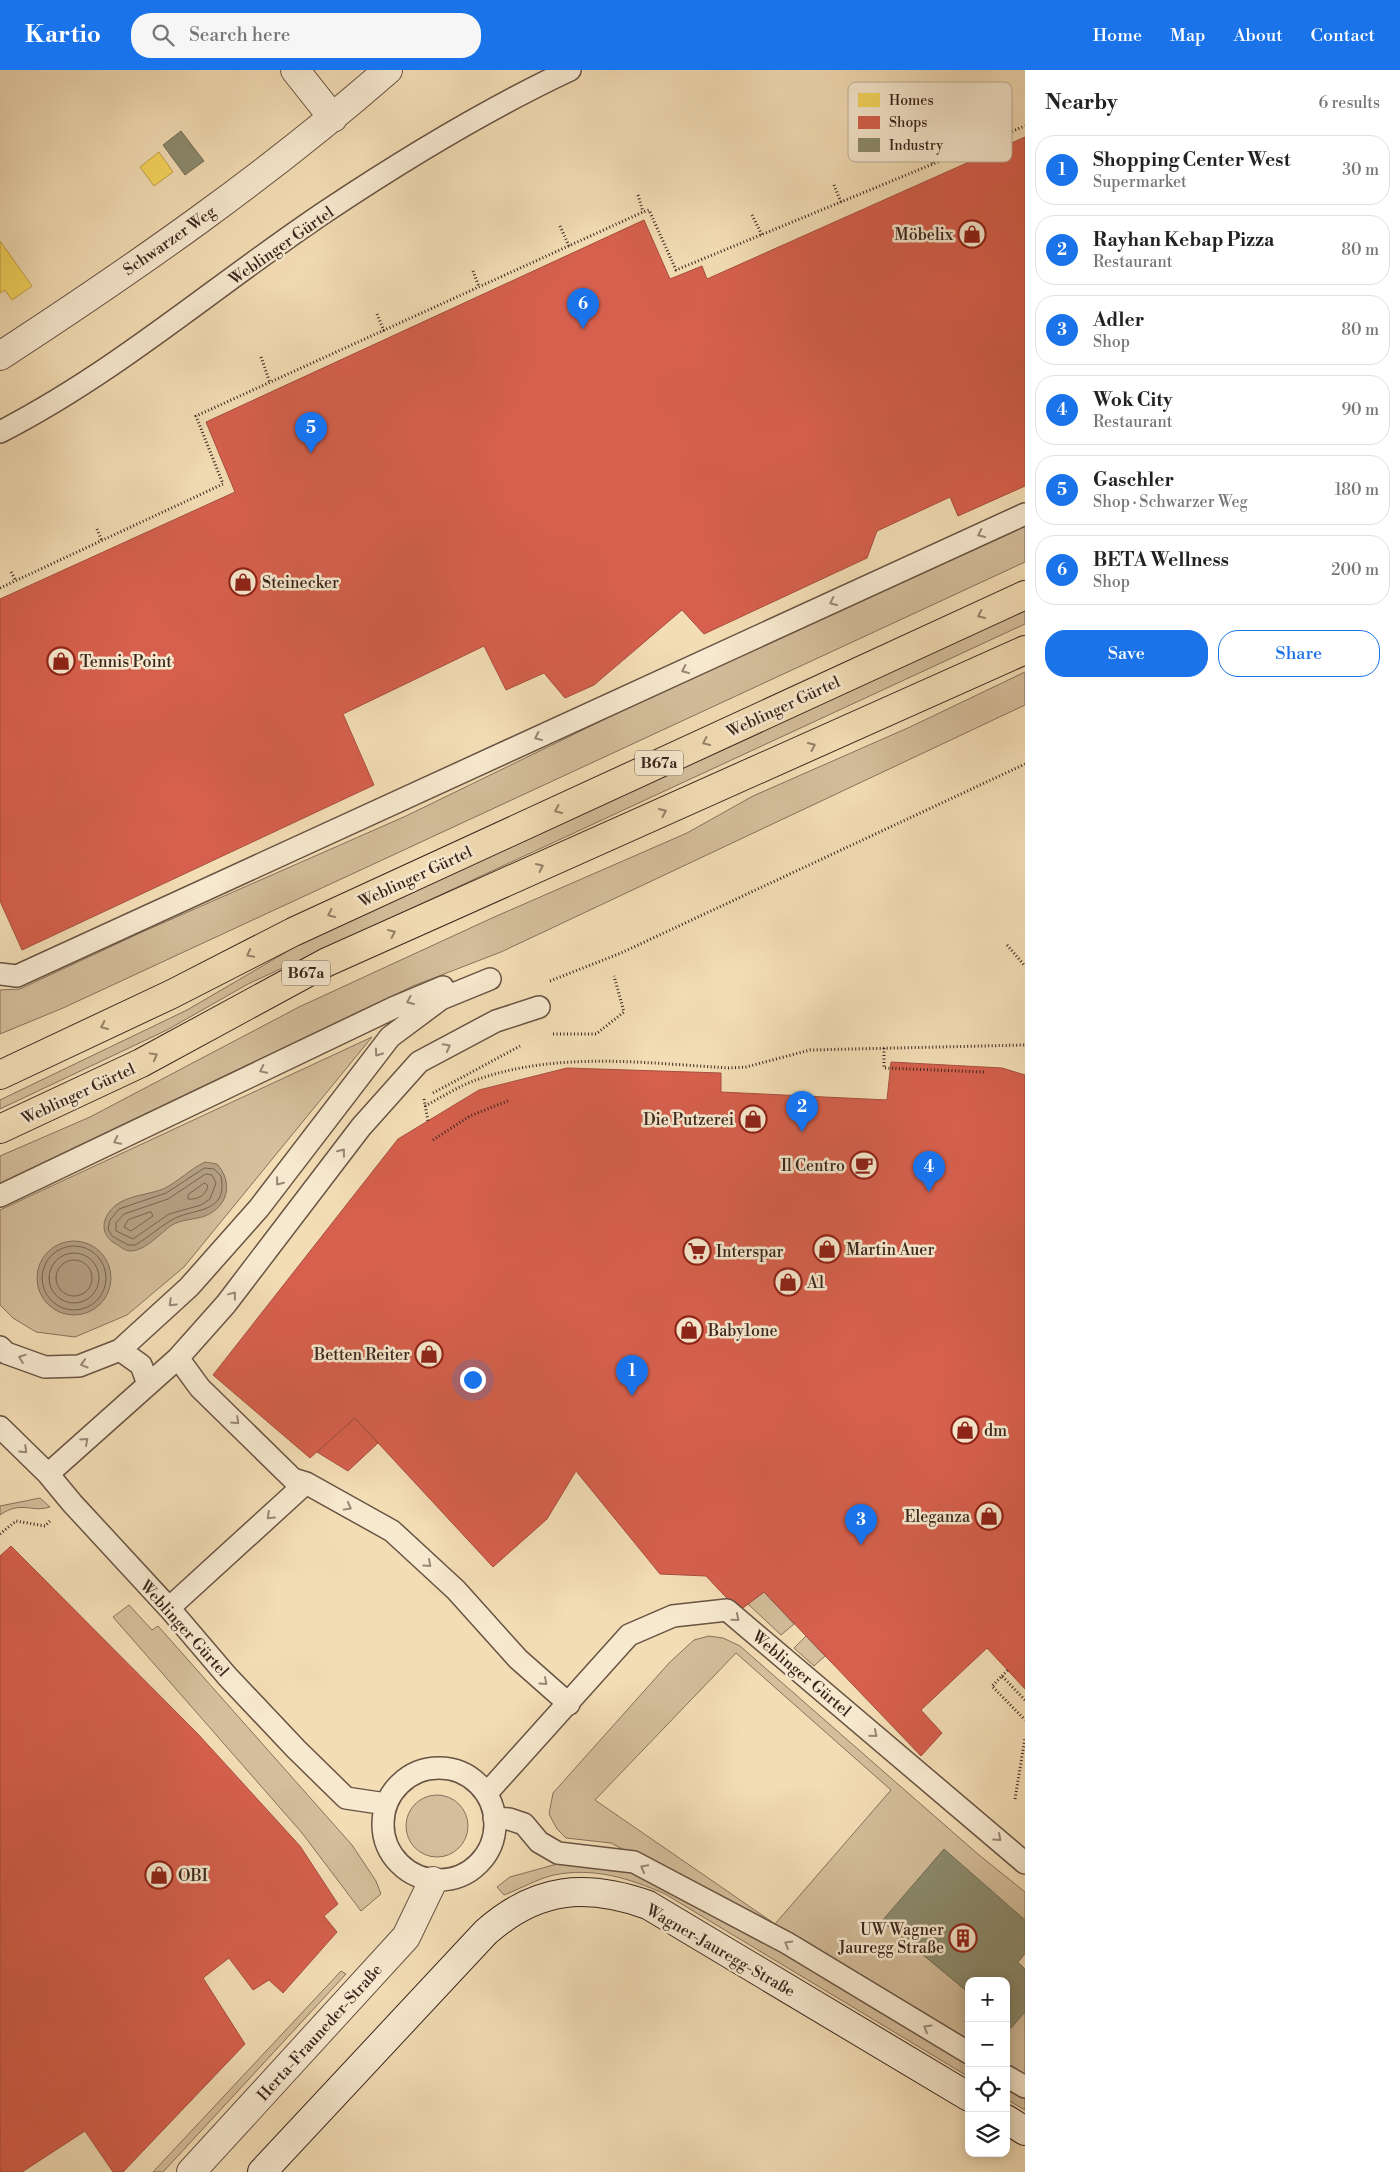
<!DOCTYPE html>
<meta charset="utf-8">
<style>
:root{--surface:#fff;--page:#f6f6f6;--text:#222;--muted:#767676;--line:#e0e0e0;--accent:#1a73e8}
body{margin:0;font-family:"Libre Bodoni",serif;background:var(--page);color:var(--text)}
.controls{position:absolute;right:15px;bottom:15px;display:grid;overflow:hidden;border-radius:10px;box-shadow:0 2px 12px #0003}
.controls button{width:45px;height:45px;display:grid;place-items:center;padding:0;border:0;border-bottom:1px solid var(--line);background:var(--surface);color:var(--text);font:25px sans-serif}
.you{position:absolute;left:472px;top:1309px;width:18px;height:18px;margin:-12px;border:4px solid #fff;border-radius:50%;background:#1a73e8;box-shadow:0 0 0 8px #1a73e833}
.badge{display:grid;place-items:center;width:32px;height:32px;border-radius:50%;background:var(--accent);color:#fff;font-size:16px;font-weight:700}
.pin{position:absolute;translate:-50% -41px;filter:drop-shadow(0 1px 2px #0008)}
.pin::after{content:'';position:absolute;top:26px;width:18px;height:15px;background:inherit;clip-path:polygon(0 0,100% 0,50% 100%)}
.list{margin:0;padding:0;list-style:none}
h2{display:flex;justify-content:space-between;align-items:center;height:65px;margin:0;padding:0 20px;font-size:21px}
h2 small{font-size:16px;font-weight:400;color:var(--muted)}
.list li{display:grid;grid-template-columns:32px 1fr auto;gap:15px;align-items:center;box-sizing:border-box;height:70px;margin:0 10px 10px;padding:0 10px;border:1px solid var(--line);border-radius:20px}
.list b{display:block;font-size:19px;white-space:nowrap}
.list p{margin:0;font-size:16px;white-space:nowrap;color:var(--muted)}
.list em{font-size:16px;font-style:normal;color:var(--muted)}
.actions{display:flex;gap:10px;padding:15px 20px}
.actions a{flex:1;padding:11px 0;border:1px solid var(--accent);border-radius:20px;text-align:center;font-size:18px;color:var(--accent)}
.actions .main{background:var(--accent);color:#fff}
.icon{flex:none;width:28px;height:28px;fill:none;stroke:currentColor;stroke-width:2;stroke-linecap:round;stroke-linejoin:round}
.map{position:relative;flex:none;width:1025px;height:2102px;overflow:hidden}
header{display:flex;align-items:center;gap:30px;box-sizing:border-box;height:70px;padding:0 25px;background:var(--accent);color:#fff}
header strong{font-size:24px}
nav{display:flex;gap:28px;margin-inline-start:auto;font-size:18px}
.search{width:350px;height:45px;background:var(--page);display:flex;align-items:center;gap:12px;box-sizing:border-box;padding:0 18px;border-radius:20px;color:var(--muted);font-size:19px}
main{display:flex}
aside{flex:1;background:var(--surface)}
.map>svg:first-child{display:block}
.green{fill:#d4be9b;stroke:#87725c;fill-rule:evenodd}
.water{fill:#b49e81;stroke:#836e59}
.homes{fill:#f6d55c;stroke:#bea049}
.shops{fill:#d6604d;stroke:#a74e3f}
.industry{fill:#8c8c6e;stroke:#736d56}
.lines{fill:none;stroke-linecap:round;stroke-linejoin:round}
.shore{stroke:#77624f;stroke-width:1}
.service-casing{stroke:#685343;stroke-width:24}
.minor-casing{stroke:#685343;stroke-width:30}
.secondary-casing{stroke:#3a251d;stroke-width:30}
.primary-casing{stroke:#3a251d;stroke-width:30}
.path{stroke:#3a251d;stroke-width:3;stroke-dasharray:1 2.5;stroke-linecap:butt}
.service{stroke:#f7e9cf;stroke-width:21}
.minor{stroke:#f7e9cf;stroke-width:28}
.secondary{stroke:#f7e9cf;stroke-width:28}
.primary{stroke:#f3ddb5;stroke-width:28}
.oneway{stroke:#988776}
.oneway2{stroke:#968169}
.labels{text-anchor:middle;stroke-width:5;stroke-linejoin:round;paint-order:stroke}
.shield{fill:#f7e9cf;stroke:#736052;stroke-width:1}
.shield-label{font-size:15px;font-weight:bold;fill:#3a251d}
.poi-label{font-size:16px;fill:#3a251d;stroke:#f7e9cf;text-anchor:start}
.street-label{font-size:16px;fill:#3a251d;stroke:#f7e9cf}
.key{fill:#f7e9cf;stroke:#beae9a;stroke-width:1}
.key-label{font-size:14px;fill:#3a251d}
</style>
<header>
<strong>Kartio</strong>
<div class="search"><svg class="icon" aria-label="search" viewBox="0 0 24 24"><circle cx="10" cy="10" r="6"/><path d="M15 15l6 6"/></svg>Search here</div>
<nav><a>Home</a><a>Map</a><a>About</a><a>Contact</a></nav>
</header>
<main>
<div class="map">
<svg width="1025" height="2102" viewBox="0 0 1025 2102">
<rect width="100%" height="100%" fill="#f3ddb5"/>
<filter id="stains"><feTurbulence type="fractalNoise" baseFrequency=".004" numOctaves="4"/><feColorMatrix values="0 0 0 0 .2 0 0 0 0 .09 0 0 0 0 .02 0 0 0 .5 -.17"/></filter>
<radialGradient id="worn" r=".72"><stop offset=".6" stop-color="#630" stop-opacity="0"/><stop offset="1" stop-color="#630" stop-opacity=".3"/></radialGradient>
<path class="green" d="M1025 452V492L63 938 0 964V920L20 919 140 863 406 746 667 619Z
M1025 539V554L248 914 167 960 0 1039V1030L187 940 300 874Z
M1025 602V635L501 882 413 916 0 1113V1086L90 1047 299 937 492 848 687 763 753 726 910 657Z
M372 967 184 1197 127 1245 75 1267 36 1262 13 1248 0 1235V1140Z
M40 1428 50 1437C31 1443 21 1430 0 1445V1436Z
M764 1522 794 1554 781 1565 748 1534Z
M129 1535 152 1560 158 1556 352 1775 376 1811 381 1824 361 1841 302 1763 113 1547Z
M709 1566 723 1568 740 1576 979 1785 1025 1822V1850L883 1851 969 1923V1971L768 1855 611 1773 566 1768 557 1759 549 1744 553 1723 670 1592 694 1570ZM736 1583 891 1720 775 1854 595 1730Z
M806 1566 825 1586 814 1596 794 1578Z
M406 1756a31 31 0 1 1 62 0a31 31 0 1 1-62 0Z
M557 1794H579L640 1804 688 1823 969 1993V2007L665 1824C629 1808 593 1797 554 1805 537 1809 520 1819 504 1825L497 1817 510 1807Z
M341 1901 346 1904 163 2102H153Z
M1025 1942V2005L1006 1994V1954Z
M1006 2015 1025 2026V2040L1006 2029Z"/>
<path class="water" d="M205 1092 217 1094C233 1112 229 1136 205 1146 194 1150 182 1149 172 1155 160 1163 146 1181 130 1181 125 1181 121 1177 116 1174 99 1165 101 1147 116 1135 129 1125 148 1125 163 1119 178 1112 190 1099 205 1092Z
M37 1208a37 37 0 1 1 74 0a37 37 0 1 1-74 0Z"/>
<path class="homes" d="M159 82 173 102 154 116 140 97Z
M0 171 32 216 12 230 5 220 0 223Z"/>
<path class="shops" d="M1025 67V416L958 446 950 427 877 461 867 488 704 564 682 540 594 615 565 628 544 603 506 620 484 576 343 644 374 715 22 880 0 831V529L235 422 206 352 644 150 670 209 702 196 707 209Z
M891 992 1002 998 1025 1005V1619L987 1578 921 1640 942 1663 921 1686 764 1522 739 1541 706 1506 660 1504 576 1401 547 1449 493 1497 355 1348 310 1388 213 1305 398 1069 479 1020 567 998 721 1003V1022L887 1030Z
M355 1348 378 1373 348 1401 317 1382Z
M11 1476 198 1664 300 1776 338 1834 324 1846 337 1862 283 1923 269 1910 253 1920 229 1888 203 1908 245 1974 123 2102H113L85 2061 22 2102H0V1486Z"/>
<path class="industry" d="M181 61 204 91 185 105 163 75Z
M944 1779 1025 1850V1884L1018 1892 1025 1899V1942L1011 1958 1006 1954V1911H969V1923L882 1851Z"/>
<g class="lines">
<path class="shore" d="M205 1098 214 1099 221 1106C229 1146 191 1137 170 1151 158 1158 148 1168 135 1175H128L112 1166 108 1159 110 1150 119 1139 166 1123Z
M206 1104 212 1105 216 1113 210 1129 201 1135 169 1144 133 1169 116 1161V1153L124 1144 168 1129Z
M205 1113 208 1116C206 1125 198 1130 188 1129V1125Z
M151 1142 153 1146 131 1161 124 1157 128 1150Z
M42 1208a32 32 0 1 1 64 0a32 32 0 1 1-64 0Z
M49 1208a25 25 0 1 1 50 0a25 25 0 1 1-50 0Z
M56 1208a18 18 0 1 1 36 0a18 18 0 1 1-36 0Z"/>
<g class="service-casing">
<path id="service" d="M0 362C117 302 216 215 325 142 403 90 485 40 570 0
M0 904 17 906 1025 444
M0 1126 393 938 443 917
M0 1277 6 1283 45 1297 79 1296 120 1280 189 1217 259 1138 390 967 441 929 490 909
M120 1280 141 1295 148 1314
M178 1288 200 1318 293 1409 306 1413 392 1461 456 1520 518 1589 569 1634
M0 1357 48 1404 72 1433 169 1538 227 1606 296 1679 346 1728 386 1734
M48 1404 178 1288 226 1234 361 1057 419 992 496 951 539 937
M169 1538 306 1413
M383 1754a56 56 0 1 1 112 0a56 56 0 1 1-112 0Z
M487 1723 629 1565 673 1546 727 1540 1025 1793
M494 1748 509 1749 524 1754 539 1772 558 1783 634 1792 787 1873 969 1983
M1006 2006 1025 2017"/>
</g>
<g class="minor-casing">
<path id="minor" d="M295 0 333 48
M0 286C135 198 267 106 388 0
M191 2102 406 1867 433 1811"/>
</g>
<g class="secondary-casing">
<path id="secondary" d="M1006 2049 1025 2061
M262 2102 486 1862C537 1817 586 1813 648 1835L969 2027"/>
</g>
<g class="primary-casing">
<path id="primary" d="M0 1005 172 924 293 862 1025 525
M0 1059 141 993 327 892 1025 580"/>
</g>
<path class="path" d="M926 76 934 95
M834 115 841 132
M638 125 643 142
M752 145 762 165
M560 156 569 176
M473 201 479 217
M377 244 384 261
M261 287 270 313
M97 459 102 471
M11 502 16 511
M0 518 223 414 196 346 643 142 649 140 676 200 1025 56
M1007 875 1025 896
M550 911 621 883 1025 694
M553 964H596L624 942 614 906
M884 978V998L984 1002
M433 1023 520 976
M424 1029 428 1051
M425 1036C442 1027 459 1016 476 1010 557 981 645 993 729 998L746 997 810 980 1025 975
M433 1070 470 1046 510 1030
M0 1464 16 1451 45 1456 50 1451
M1002 1606 1008 1600
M1025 1630 1002 1606 992 1616 1025 1650
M1015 1729 1025 1668"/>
<use href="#service" class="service"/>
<use href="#minor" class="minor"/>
<use href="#secondary" class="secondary"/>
<use href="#primary" class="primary"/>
</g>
<defs><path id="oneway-chevron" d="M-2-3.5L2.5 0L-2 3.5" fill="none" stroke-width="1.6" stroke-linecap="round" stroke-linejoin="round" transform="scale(1.25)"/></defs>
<g class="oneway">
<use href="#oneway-chevron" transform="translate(981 464) rotate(155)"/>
<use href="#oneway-chevron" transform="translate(833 532) rotate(155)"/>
<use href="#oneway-chevron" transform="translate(685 600) rotate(155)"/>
<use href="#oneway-chevron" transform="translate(538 667) rotate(155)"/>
<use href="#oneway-chevron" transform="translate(410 931) rotate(157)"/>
<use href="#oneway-chevron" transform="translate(447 977) rotate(-28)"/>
<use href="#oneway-chevron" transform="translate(378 983) rotate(126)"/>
<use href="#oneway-chevron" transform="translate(263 1000) rotate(154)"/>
<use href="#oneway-chevron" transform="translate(117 1071) rotate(154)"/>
<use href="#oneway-chevron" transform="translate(342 1082) rotate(-52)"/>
<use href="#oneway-chevron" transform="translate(279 1112) rotate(128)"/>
<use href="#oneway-chevron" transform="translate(233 1225) rotate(-53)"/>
<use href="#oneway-chevron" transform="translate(172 1233) rotate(136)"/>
<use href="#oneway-chevron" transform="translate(22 1288) rotate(-161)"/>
<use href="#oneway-chevron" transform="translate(84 1294) rotate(163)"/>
<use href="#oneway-chevron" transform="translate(236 1351) rotate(43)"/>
<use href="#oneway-chevron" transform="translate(85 1371) rotate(-42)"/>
<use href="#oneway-chevron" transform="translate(24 1380) rotate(44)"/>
<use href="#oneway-chevron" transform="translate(348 1437) rotate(29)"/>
<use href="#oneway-chevron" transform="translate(270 1446) rotate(137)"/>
<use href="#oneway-chevron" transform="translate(428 1494) rotate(42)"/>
<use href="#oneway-chevron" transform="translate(736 1548) rotate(40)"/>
<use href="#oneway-chevron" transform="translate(544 1612) rotate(42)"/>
<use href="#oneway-chevron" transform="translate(874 1664) rotate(40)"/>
<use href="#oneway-chevron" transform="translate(998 1768) rotate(42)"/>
<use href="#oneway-chevron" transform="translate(644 1798) rotate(-152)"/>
<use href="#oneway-chevron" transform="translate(788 1874) rotate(-150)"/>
<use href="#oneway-chevron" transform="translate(927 1958) rotate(-149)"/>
</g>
<g class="oneway2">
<use href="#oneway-chevron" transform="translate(981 545) rotate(155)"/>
<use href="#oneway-chevron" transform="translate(706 672) rotate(155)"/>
<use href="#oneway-chevron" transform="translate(812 676) rotate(-24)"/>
<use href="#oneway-chevron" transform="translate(558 740) rotate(155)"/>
<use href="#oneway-chevron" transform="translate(663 742) rotate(-24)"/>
<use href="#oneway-chevron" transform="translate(540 797) rotate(-24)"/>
<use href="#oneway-chevron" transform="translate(331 844) rotate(155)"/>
<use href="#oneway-chevron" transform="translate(392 863) rotate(-24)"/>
<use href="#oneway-chevron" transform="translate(250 884) rotate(153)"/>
<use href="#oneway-chevron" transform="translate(104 956) rotate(155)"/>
<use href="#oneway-chevron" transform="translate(154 986) rotate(-29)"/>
</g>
<defs>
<g id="shop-ring" transform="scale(1.4375)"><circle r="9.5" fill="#f7e9cf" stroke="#8f2418" stroke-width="1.5"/><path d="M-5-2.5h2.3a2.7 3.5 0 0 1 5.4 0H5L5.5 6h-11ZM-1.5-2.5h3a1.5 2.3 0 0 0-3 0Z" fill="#8f2418"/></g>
<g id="cafe-ring" transform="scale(1.4375)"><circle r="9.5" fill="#f7e9cf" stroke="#8f2418" stroke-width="1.5"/><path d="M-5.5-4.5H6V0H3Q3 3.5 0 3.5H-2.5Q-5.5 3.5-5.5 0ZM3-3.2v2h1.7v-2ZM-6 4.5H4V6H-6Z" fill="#8f2418"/></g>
<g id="supermarket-ring" transform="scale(1.4375)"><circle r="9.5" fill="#f7e9cf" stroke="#8f2418" stroke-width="1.5"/><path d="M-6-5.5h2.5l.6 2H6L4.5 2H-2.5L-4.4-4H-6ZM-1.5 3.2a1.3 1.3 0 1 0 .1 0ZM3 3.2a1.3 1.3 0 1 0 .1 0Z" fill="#8f2418"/></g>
<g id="building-ring" transform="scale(1.4375)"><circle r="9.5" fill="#f7e9cf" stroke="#8f2418" stroke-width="1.5"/><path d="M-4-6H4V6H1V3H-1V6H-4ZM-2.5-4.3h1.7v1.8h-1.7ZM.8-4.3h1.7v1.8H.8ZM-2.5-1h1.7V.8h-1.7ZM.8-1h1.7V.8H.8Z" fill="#8f2418"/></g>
</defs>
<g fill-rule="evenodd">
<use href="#shop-ring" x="972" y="164"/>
<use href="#shop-ring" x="243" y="512"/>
<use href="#shop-ring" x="61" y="591"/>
<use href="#shop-ring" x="753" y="1049"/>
<use href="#cafe-ring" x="864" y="1095"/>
<use href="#shop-ring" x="827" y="1179"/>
<use href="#supermarket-ring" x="697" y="1181"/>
<use href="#shop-ring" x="788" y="1212"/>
<use href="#shop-ring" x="689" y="1260"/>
<use href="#shop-ring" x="429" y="1284"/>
<use href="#shop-ring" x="965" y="1360"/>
<use href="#shop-ring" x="989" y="1446"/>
<use href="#shop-ring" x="159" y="1805"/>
<use href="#building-ring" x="963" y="1868"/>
</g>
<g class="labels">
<g class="shield">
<rect x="635" y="680.5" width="48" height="25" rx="4"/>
<rect x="282" y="890.5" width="48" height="25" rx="4"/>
</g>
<g class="shield-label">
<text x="659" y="698">B67a</text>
<text x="306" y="908">B67a</text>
</g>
<g class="poi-label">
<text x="953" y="170" text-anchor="end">Möbelix</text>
<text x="262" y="518">Steinecker</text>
<text x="80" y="597">Tennis Point</text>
<text x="734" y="1055" text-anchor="end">Die Putzerei</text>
<text x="845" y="1101" text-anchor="end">Il Centro</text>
<text x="846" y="1185">Martin Auer</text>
<text x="716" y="1187">Interspar</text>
<text x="807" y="1218">A1</text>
<text x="708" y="1266">Baby1one</text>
<text x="410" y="1290" text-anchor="end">Betten Reiter</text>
<text x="984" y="1366">dm</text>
<text x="970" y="1452" text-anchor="end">Eleganza</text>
<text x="178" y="1811">OBI</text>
<text x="944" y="1865" text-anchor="end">UW Wagner<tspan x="944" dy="18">Jauregg Straße</tspan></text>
</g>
<g class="street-label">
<text transform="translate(169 170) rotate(-35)" y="6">Schwarzer Weg</text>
<text transform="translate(281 175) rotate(-35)" y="6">Weblinger Gürtel</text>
<text transform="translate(783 636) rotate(-25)" y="6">Weblinger Gürtel</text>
<text transform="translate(415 806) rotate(-25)" y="6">Weblinger Gürtel</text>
<text transform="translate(78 1023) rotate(-25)" y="6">Weblinger Gürtel</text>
<text transform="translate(185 1558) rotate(48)" y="6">Weblinger Gürtel</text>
<text transform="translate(802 1603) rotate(40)" y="6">Weblinger Gürtel</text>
<text transform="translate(721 1880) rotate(30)" y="6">Wagner-Jauregg-Straße</text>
<text transform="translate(319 1962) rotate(-48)" y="6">Herta-Frauneder-Straße</text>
</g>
</g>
<rect x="848" y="12" width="164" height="80" rx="8" class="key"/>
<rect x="858" y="23" width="22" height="14" fill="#f6d55c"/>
<rect x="858" y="46" width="22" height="13" fill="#d6604d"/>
<rect x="858" y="68" width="22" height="14" fill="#8c8c6e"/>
<g class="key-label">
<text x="889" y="35">Homes</text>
<text x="889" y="57">Shops</text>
<text x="889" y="80">Industry</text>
</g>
<rect width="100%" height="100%" filter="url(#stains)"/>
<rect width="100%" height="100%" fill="url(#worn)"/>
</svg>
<div class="controls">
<button>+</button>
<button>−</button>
<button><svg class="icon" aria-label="locate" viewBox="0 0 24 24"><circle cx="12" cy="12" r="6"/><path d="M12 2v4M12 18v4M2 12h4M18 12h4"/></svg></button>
<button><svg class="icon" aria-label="layers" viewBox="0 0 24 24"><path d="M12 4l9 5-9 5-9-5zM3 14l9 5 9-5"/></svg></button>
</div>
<div class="you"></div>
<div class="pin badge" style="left:632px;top:1326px">1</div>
<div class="pin badge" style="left:802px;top:1062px">2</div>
<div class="pin badge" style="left:861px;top:1475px">3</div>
<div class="pin badge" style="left:929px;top:1122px">4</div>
<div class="pin badge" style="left:311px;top:383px">5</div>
<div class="pin badge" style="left:583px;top:259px">6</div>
</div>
<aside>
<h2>Nearby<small>6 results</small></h2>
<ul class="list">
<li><span class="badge">1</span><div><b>Shopping Center West</b><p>Supermarket</p></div><em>30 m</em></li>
<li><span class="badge">2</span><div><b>Rayhan Kebap Pizza</b><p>Restaurant</p></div><em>80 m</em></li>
<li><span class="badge">3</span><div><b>Adler</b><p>Shop</p></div><em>80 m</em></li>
<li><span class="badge">4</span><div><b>Wok City</b><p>Restaurant</p></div><em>90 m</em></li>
<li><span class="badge">5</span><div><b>Gaschler</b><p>Shop · Schwarzer Weg</p></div><em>180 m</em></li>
<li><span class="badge">6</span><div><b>BETA Wellness</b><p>Shop</p></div><em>200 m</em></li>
</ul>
<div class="actions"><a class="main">Save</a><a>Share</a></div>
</aside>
</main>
